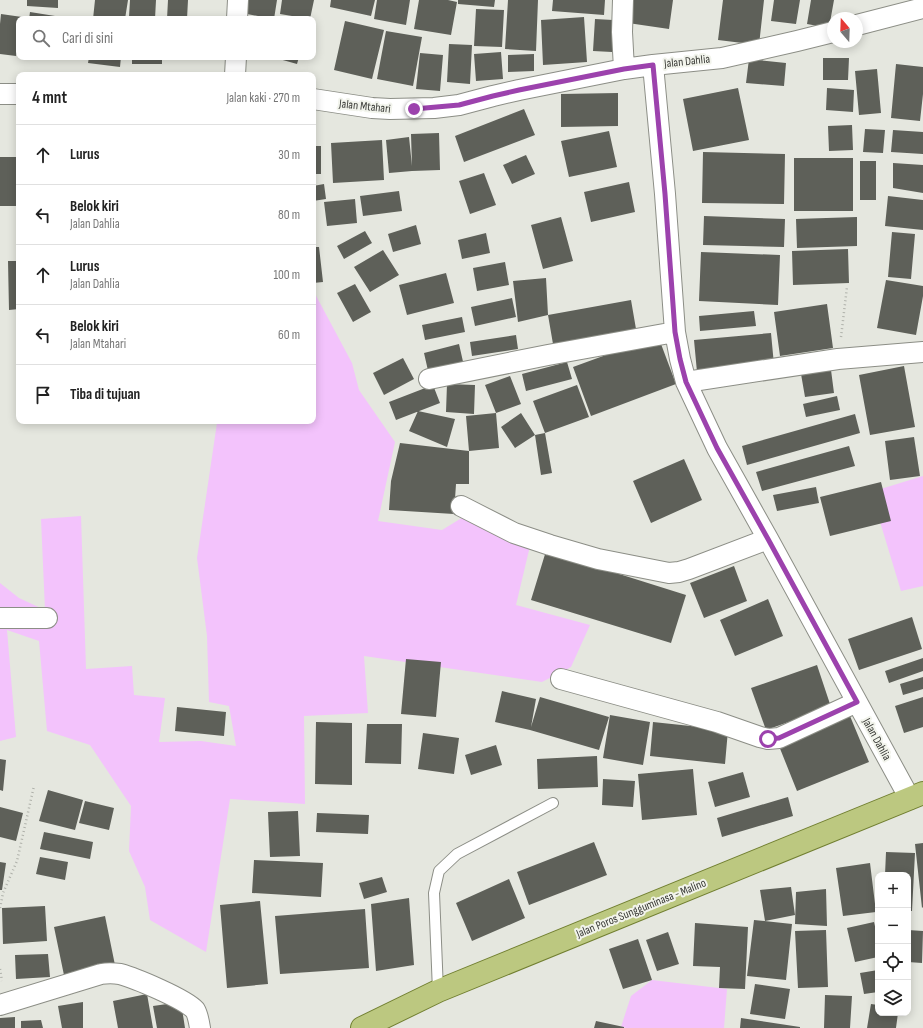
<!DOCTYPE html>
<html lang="id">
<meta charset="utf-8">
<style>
:root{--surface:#fff;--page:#f6f6f6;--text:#222;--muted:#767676;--line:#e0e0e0}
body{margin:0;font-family:"Sofia Sans Condensed",sans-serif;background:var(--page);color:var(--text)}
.controls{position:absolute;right:12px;bottom:12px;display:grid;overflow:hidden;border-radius:8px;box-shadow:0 2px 10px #0003}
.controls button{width:36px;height:36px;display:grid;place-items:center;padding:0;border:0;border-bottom:1px solid var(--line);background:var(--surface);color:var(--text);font:20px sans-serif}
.compass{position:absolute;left:827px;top:12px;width:36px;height:36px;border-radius:50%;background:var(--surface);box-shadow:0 2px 10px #0003;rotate:341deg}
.stop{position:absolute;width:12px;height:12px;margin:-9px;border:3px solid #9c42ad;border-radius:50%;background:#fff}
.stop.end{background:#9c42ad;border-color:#fff;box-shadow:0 1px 4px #0008}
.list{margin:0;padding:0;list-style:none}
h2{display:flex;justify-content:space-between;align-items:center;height:52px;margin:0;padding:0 16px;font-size:17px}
h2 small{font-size:13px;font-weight:400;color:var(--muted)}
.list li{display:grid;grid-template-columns:26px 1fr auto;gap:12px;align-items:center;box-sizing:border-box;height:60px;padding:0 16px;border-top:1px solid var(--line)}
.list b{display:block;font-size:15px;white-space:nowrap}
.list p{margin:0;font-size:13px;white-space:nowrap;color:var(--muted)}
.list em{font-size:13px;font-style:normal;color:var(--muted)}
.icon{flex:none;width:22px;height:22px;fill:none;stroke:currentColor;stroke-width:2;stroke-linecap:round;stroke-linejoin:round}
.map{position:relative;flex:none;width:923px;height:1028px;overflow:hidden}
.search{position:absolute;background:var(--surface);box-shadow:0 2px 10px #0003;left:16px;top:16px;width:300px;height:44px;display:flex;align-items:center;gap:10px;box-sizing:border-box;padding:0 14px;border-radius:8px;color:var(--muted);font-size:15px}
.panel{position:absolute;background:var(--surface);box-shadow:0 2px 10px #0003;left:16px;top:72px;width:300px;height:352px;border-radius:8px}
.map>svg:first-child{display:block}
.green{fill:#f3c3fc}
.building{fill:#5e6059}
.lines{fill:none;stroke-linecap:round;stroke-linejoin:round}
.lane-casing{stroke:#8c8e86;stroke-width:12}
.street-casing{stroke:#8c8e86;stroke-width:22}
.primary-casing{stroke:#717f30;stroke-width:24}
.path{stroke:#b0b2ab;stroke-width:2.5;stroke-dasharray:1 3;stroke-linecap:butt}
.lane{stroke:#fff;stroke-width:10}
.street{stroke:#fff;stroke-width:20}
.primary{stroke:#bcc880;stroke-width:22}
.route{stroke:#9c42ad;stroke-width:5}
.labels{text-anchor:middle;stroke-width:4;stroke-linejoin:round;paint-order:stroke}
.street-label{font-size:12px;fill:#393a36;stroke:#f2f4ec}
</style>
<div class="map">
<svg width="923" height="1028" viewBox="0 0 923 1028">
<rect width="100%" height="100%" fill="#e5e7df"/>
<path class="green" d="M313 290 352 363 359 390 395 442 378 521 442 530 478 508 530 546 516 605 590 625 571 667 542 682 364 656 368 713 304 716 305 804 230 799 206 952 150 920 145 887 129 851 131 806 90 745 47 731 39 641 7 630 16 737 0 741V583L19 598 45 610 41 519 81 516 86 669 132 666 134 695 165 698 159 742 201 741 236 746 229 706 209 702 207 636 197 558 217 423 212 421H313Z
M923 476V586L901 591 871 492Z
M652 980 727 989 724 1028H627L621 1027 631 996Z"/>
<path class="building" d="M27 0H58V8L27 6Z
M95 0H128L125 19H93Z
M130 0H156L155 19 129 17Z
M168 0H188L187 19H167Z
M244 0H277L274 19 242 13Z
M282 0H314L310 19 280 14Z
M331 0H375L371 16 330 7Z
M377 0H410L406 25 374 19Z
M419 0H448L457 2 451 35 414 29Z
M458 0H495L494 7 458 4Z
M508 0H538L536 51 505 49Z
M553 0H605L604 15 552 11Z
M632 0H673L669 29 628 23Z
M723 0H764L759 45 718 40Z
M774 0H800L796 24 771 21Z
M811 0H834L829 28 807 24Z
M476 9 504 10 502 47 474 46Z
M30 12 55 16V19H29Z
M1 14 22 17V19H19V37L16 56 0 54V24Z
M584 17 587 62 543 65 541 20Z
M595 19 613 20 612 52 593 51Z
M345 21 384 30 372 79 334 70Z
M386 31 422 37 413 86 377 79Z
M449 44 472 45 470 84 447 82Z
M501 52 503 79 476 81 474 54Z
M420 53 443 55 440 91 416 89Z
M534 54V71L508 72V55Z
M89 57H121L120 67 88 63Z
M132 57H162V64H132Z
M272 57H299L297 64Z
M823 58H849L848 80H823Z
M749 59 786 63 784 86 746 83Z
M896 64 923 67V94L920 121 891 118Z
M877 69 881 113 859 115 855 71Z
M738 88 749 140 693 151 683 99Z
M827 88 854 90 853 112 826 110Z
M618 93V126L561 127V94Z
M524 109 535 135 464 162 455 136Z
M852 125 853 150 829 151 828 126Z
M865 129 885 130 883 153 863 152Z
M893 130 923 132V154L891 152Z
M609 131 617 167 569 177 561 141Z
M439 133 440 170 412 171 389 173 386 140 409 137 412 166 411 134Z
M382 140 384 180 333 183 331 143Z
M313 146H321V174H313Z
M703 152 785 154 784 204 702 203Z
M526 155 535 174 512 184 503 165Z
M0 157H19L18 206H0Z
M794 158H853V211H794Z
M860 161H876V200H860Z
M893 163 923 165V193L893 188Z
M484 173 496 205 470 214 459 181Z
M629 182 635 212 591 222 584 192Z
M324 184 326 199 313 201V186Z
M399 191 402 211 363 216 360 196Z
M888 196 923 200V230L885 226Z
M355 199 357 223 327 226 324 202Z
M704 216 785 219 784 247 703 245Z
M561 217 573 261 543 269 531 225Z
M857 217V246L797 248 796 219Z
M416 225 421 244 393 252 388 234Z
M365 231 372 243 344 259 337 246Z
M892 232 915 234 911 279 888 277Z
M486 233 490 253 462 259 458 240Z
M313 247H319L323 282 313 283Z
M848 249 849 283 793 285 792 251Z
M383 250 399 275 370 292 354 267Z
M701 252 780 255 778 305 699 301Z
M8 261H19V309L9 310Z
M505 262 509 285 477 291 473 268Z
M446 273 454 303 407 315 399 285Z
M546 278 548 315 518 322 513 281Z
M886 280 923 286V296L916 335 877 328Z
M355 284 371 312 353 322 337 293Z
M512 298 516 317 475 326 471 307Z
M631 300 636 329 553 344 548 315Z
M827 304 833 348 780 356 774 312Z
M754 311 756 326 700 331 699 316Z
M462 317 465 332 425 340 422 325Z
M771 333 774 365 697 372 694 340Z
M516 335 518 349 472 356 470 342Z
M658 336 676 384 591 416 573 367Z
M459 344 464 366 429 375 424 353Z
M403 358 414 379 384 395 373 373Z
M567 362 572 379 526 391 522 374Z
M904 366 915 427 870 435 859 375Z
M831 370 834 393 805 397 801 374Z
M510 376 521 404 496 413 485 385Z
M447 384 475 385 474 414 446 412Z
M433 385 440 403 396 420 389 402Z
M577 385 589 417 545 433 533 401Z
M837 396 840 410 806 417 803 404Z
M418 411 455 419 447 447 409 431Z
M496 413 499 448 469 451 466 416Z
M521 413 535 435 515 448 501 427Z
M855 414 860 433 747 465 742 446Z
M545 433 552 473 541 475 535 435Z
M914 437 920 476 890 480 885 441Z
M400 443 469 451V484H456L454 514 389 510 391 481Z
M849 446 855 466 762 491 756 472Z
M684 459 702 500 651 523 633 481Z
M881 482 891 521 830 536 820 497Z
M816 487 819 503 777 511 773 495Z
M546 551 686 595 671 643 531 600Z
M734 566 747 601 704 618 690 583Z
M768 599 783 636 735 656 720 620Z
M912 617 922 649 859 670 848 639Z
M923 658V671L889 683 885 671Z
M406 659 441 662 436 717 401 714Z
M817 665 831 707 766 730 751 688Z
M923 677V689L903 695 900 684Z
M502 691 536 699 531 727 540 697 609 717 599 750 530 730 495 722Z
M923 697V727L904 733 895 706Z
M177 707 226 712 224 736 175 731Z
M610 715 650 722 643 765 603 758Z
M850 716 869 762 797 791 779 746Z
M316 722 352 723V785L315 784Z
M653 722 728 730 725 764 650 756Z
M367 724H402L401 764 365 763Z
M423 733 459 738 454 774 418 769Z
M496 745 502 765 471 775 465 755Z
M597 756 598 787 538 789 537 759Z
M0 759 6 760 3 791 0 790Z
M693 769 697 815 642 820 638 774Z
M743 772 750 797 715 807 708 782Z
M603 779 635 781 633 807 602 805Z
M48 790 83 800 75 830 39 821Z
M788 797 793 816 722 837 717 818Z
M85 801 114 808 109 830 79 823Z
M0 807 23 813 16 841 0 837Z
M298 811 300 856 270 857 268 812Z
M317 813 369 815 368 834 316 832Z
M44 832 93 842 90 859 40 849Z
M594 842 607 875 529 905 517 872Z
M923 843V907L922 908 915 844Z
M886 852 915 853 912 911H908V875H885Z
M40 857 68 862 65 880 36 874Z
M254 860 323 863 321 897 252 893Z
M0 862 6 863 2 890H0Z
M870 863 876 912 843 916 836 868Z
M382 877 387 892 364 899 359 883Z
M509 879 525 918 472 941 456 903Z
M791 887 795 915 765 921 760 890Z
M826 889 827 926 795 924 796 892Z
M409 898 414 965 376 971 371 904Z
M260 901 268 984 227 988 220 905Z
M45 906 47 941 3 944 2 908Z
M365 909 369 968 280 974 275 916Z
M105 916 116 970 65 980 54 927Z
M754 920 792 924 786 980 747 976Z
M874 922 878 939V957L855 962 847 928Z
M695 923 748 927 745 989 719 988 720 967 693 966Z
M826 930 828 987 798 988 795 931Z
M908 930 923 931 922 963 908 962Z
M668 932 679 964 657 971 646 940Z
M638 939 652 980 623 989 609 949Z
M48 954 50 977 16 979 15 955Z
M878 970V992L864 994 860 973Z
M755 984 790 989 785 1019 750 1014Z
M147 994 153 1028H118L113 1001Z
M825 995 852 996 850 1028H824Z
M83 1002V1028H62L58 1006Z
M181 1002 185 1028H157L153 1006Z
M871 1004 878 1005V1013H898L896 1028H867Z
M15 1017V1028H0V1018Z
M741 1018 800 1027V1028H740Z
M41 1020 43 1028H21V1021Z
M596 1021 624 1027V1028H594Z"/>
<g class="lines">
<g class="lane-casing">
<path id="lane" d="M438 991 434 893 439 871 457 854 553 803"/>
</g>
<g class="street-casing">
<path id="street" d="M623 0 622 32 624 69
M237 19 238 0
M857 25 923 8
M653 65 665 194 675 332 680 359 686 382 717 448 768 539 910 799
M235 75 236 57
M0 94H19
M313 99 372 108 390 109 434 108 459 105 493 96 519 90 624 69 653 65 722 58 797 41 833 32
M429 379 548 355 675 332
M686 382 838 359 923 352
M461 506 514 533 550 545 598 559 669 573 679 572 689 569 768 539
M0 618H47
M561 679 717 722 760 737 768 739 779 738 857 702
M0 1005 101 974C107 973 113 973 120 974 135 978 185 999 195 1010 198 1015 199 1022 200 1028"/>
</g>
<g class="primary-casing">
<path id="primary" d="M362 1028 438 991 923 793"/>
</g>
<path class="path" d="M841 337 847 287
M0 908 3 893 17 861 34 786
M0 969 2 981"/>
<use href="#lane" class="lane"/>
<use href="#street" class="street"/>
<use href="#primary" class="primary"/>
</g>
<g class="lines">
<path class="route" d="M414 109 459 105 493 96 519 90 624 69 653 65 665 194 675 332 680 359 686 382 717 448 768 539 857 702 779 738 768 739"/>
</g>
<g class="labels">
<g class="street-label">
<text transform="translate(687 61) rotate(-6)" y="4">Jalan Dahlia</text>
<text transform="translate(365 106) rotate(6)" y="4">Jalan Mtahari</text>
<text transform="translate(877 739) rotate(61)" y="4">Jalan Dahlia</text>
<text transform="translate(641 908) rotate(-22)" y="4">Jalan Poros Sungguminasa - Malino</text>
</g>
</g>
</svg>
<div class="controls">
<button>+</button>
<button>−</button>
<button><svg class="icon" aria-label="locate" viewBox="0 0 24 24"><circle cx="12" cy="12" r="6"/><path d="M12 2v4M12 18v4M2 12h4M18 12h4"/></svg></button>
<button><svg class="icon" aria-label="layers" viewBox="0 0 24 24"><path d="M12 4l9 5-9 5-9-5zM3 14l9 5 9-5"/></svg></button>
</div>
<svg class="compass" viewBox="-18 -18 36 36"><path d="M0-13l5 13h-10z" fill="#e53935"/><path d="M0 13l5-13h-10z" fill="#767676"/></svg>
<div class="stop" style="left:768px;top:739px"></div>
<div class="stop end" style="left:414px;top:109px"></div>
<div class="search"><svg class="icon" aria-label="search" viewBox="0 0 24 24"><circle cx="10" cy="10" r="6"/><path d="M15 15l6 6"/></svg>Cari di sini</div>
<section class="panel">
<h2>4 mnt<small>Jalan kaki · 270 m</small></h2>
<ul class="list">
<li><svg class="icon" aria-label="ahead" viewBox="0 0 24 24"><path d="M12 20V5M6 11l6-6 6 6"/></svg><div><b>Lurus</b></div><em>30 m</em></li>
<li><svg class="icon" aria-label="left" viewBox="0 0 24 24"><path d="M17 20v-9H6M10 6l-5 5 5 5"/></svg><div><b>Belok kiri</b><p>Jalan Dahlia</p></div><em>80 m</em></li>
<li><svg class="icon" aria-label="ahead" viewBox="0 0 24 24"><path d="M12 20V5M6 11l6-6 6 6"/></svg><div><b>Lurus</b><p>Jalan Dahlia</p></div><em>100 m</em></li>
<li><svg class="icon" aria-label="left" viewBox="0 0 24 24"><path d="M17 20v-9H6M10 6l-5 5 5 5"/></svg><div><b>Belok kiri</b><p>Jalan Mtahari</p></div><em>60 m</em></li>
<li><svg class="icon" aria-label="arrive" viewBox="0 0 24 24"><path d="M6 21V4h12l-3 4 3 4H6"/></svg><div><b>Tiba di tujuan</b></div></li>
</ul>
</section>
</div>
